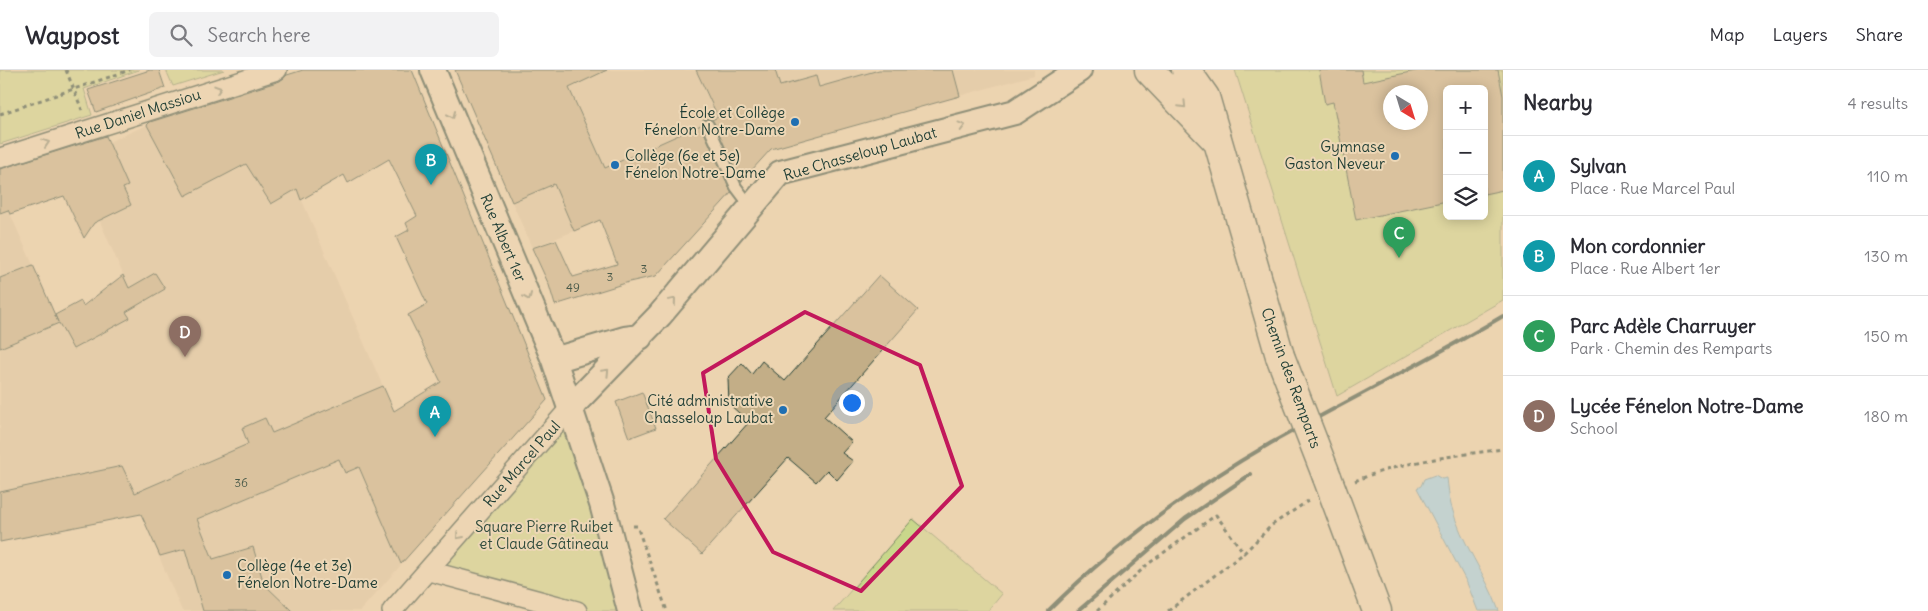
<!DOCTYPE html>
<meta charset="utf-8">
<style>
:root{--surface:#fff;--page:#f2f2f3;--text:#2b2b33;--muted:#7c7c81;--line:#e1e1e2;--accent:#0b8043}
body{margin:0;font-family:Delius,sans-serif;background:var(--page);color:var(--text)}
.controls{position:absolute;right:15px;top:15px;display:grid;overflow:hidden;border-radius:8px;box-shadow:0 2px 12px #0003}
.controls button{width:45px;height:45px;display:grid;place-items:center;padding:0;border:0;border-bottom:1px solid var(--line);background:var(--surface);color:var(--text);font:25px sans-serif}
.compass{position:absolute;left:1383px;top:15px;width:45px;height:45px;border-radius:50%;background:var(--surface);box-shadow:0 2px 12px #0003;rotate:142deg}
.you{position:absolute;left:851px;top:332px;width:18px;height:18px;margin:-12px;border:4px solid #fff;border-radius:50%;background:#1a73e8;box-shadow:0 0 0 8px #1a73e833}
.badge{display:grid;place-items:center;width:32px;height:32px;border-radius:50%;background:var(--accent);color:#fff;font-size:16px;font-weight:700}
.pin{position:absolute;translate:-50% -41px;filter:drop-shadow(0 1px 2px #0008)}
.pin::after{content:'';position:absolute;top:26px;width:18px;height:15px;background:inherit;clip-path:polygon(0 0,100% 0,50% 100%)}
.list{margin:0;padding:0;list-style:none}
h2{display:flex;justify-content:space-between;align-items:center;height:65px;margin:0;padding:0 20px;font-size:21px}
h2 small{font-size:16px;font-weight:400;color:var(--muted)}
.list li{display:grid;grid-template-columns:32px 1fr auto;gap:15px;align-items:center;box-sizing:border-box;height:80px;padding:0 20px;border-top:1px solid var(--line)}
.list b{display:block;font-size:19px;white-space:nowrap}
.list p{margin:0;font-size:16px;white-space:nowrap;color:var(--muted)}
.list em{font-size:16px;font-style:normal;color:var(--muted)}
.icon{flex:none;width:28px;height:28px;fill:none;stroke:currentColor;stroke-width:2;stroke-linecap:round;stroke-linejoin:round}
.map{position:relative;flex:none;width:1503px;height:541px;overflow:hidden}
header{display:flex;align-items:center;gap:30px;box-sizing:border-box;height:70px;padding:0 25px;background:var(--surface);border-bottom:1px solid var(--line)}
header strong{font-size:24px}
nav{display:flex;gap:28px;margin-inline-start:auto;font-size:18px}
.search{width:350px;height:45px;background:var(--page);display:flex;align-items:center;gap:12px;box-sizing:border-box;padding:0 18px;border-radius:8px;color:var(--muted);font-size:19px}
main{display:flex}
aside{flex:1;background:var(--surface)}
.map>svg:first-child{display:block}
.built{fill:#dcc6a2}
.green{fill:#c9d78b;stroke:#748a60;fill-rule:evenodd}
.water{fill:#92d0f3;stroke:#6495a7}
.building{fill:#c3ae87;stroke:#1f3d34;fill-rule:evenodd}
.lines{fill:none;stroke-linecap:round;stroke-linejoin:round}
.service-casing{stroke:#1f3d34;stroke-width:14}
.minor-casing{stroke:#1f3d34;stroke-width:22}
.tertiary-casing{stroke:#1f3d34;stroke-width:28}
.secondary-casing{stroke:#1f3d34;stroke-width:31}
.path{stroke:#1f3d34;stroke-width:3;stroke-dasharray:4 4;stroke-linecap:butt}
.service{stroke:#edd7b6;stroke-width:10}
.minor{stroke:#edd7b6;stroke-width:19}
.tertiary{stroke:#edd7b6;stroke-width:24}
.secondary{stroke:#edd7b6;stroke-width:28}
.rail{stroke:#1f3d34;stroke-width:4}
.secondary-bridge-casing{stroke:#1f3d34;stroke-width:31;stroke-linecap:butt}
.secondary-bridge{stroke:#edd7b6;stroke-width:28}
.oneway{stroke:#7c826e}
.marked{fill:none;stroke:#c2185b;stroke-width:4;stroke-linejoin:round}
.poi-dot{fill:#1f6fb2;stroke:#edd7b6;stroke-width:2}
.labels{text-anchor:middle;stroke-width:4;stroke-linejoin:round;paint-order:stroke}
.number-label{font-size:12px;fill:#485949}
.poi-label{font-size:15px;fill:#1f3d34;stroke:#edd7b6;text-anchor:end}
.street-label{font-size:15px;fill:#1f3d34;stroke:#edd7b6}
.park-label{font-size:15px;fill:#304c3d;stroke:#edd7b6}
</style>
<header>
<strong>Waypost</strong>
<div class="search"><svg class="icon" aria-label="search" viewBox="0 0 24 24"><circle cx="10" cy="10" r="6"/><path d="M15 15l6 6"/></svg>Search here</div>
<nav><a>Map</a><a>Layers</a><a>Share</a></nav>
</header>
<main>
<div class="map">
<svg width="1503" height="541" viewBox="0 0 1503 541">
<rect width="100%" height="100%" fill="#ecd4b0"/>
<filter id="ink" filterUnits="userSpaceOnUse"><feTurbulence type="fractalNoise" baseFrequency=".02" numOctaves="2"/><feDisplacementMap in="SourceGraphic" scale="10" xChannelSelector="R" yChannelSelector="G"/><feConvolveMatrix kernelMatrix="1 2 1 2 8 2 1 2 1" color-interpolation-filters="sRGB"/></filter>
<g filter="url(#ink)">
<path class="built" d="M455 0H1034V5L771 79 721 135 715 121 609 147 532 178Z
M181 39 214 94 225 89 233 102 247 94 270 134 297 119 441 450 360 541H182L141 444 0 472V121L61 258 129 218 67 76 90 68 102 71 104 74 147 55 154 47Z"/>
<path class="green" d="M0 0H139L84 19 92 45 0 74Z
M166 0H224L173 16Z
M1235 0H1503V230L1337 326ZM1447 19H1484V146H1447ZM1390 22H1420V52H1390Z
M571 337 630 541H577L429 501Z
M913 449 1002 524 988 541H833Z"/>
<path class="water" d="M1435 405 1442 409 1447 408C1448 417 1449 426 1451 435 1461 473 1486 504 1499 541H1478L1467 513 1417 418 1421 416 1424 409Z"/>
<path class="building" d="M150 0H159L165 18 96 42 88 20Z
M303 0H412L547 330 401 494 359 397 345 403 339 389 197 449 213 489 253 477 264 514 292 541H203L185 479 160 486 141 444 0 472V422L122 396 135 423 248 374 242 358 265 348 272 363 383 316 394 341 441 312 408 245 427 234 396 167 409 160 406 153 417 146 389 89 348 113 344 105 301 130 297 119 271 134 246 94 185 126 147 55 150 52 280 11 287 5Z
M455 0H607L569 18 605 98 701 55 732 122 656 206 629 212 555 235 549 215 532 178 556 170 573 207 617 194 600 150 574 161 554 114 512 132Z
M696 0H775L780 16 816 6 819 17 879 0H953L960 26 771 79 741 112 712 50 718 47Z
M1319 0H1361L1363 12 1420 0H1498L1503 26V120L1484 124V19H1447V131L1356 150 1333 32 1325 34ZM1390 22H1420V52H1390Z
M106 66 128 116 123 118 131 135 94 153 84 168 64 126 10 144 8 140 0 143V99Z
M33 195 58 252 55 245 81 231 83 236 123 205 129 218 155 203 165 219 126 242 130 248 73 279 59 253 0 278V208Z
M879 205 918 240 824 347 852 372 842 383 853 391 837 410 827 400 816 412 788 388 702 484 663 449 749 352 729 334 728 308 742 293 752 304 762 291 785 311Z
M642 322 656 358 629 368 616 332Z"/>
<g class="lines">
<g class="service-casing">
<path id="service" d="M708 55 736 117 751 137"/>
</g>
<g class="minor-casing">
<path id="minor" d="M0 88 277 0
M429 501 577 541
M392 541 571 337"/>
</g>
<g class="tertiary-casing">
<path id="tertiary" d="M433 0 554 290 602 434 630 541
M554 290 625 269 640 267
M571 337 660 245 780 103 1015 42 1079 0"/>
</g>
<g class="secondary-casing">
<path id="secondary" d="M1149 0 1215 69
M1186 0 1205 27 1280 286
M1327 407 1377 541"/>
</g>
<path class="path" d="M66 0 82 40
M0 44 130 0
M1355 411C1402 391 1453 386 1503 379
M633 456H637L667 541
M1097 541 1148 494 1216 445 1244 483 1272 455 1308 431
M1168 541 1244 483"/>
<use href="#service" class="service"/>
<use href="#minor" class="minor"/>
<use href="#tertiary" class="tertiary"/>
<use href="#secondary" class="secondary"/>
<path class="rail" d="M1048 541C1113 476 1191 419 1271 373 1348 330 1427 291 1503 246
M1078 541 1185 449 1251 404"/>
<g class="secondary-bridge-casing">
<path id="secondary-bridge" d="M1280 286 1327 407"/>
</g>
<use href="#secondary-bridge" class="secondary-bridge"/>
</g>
<defs><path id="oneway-chevron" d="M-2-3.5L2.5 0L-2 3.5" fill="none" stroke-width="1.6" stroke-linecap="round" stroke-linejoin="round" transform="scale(1.25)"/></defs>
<g class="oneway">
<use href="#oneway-chevron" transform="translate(218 19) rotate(-18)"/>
<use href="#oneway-chevron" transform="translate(1183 35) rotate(46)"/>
<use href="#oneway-chevron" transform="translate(452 45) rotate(67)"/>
<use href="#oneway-chevron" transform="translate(962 56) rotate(-15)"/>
<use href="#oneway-chevron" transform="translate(46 73) rotate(-18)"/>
<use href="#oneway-chevron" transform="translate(528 227) rotate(67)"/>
<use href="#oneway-chevron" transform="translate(673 231) rotate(-50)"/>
<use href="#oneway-chevron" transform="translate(606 302) rotate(-46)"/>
<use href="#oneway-chevron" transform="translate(459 466) rotate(131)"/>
</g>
</g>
<path d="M0 0H1503V541H0ZM805 242 920 295 962 416 861 521 773 482 716 389 703 303Z" fill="#ecd4b0" fill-opacity=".55" fill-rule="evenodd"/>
<path class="marked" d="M805 242 920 295 962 416 861 521 773 482 716 389 703 303Z"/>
<g class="poi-dot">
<circle cx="795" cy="52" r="5"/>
<circle cx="1395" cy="86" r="5"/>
<circle cx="615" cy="95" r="5"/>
<circle cx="783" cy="340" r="5"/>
<circle cx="227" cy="505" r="5"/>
</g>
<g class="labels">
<g class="number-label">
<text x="644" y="203">3</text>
<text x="610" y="211">3</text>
<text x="573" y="222">49</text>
<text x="241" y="417">36</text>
</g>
<g class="poi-label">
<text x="785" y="48">École et Collège<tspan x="785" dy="17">Fénelon Notre-Dame</tspan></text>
<text x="1385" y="82">Gymnase<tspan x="1385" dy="17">Gaston Neveur</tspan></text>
<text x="625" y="91" text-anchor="start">Collège (6e et 5e)<tspan x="625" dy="17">Fénelon Notre-Dame</tspan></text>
<text x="773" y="336">Cité administrative<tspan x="773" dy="17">Chasseloup Laubat</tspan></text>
<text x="237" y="501" text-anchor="start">Collège (4e et 3e)<tspan x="237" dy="17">Fénelon Notre-Dame</tspan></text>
</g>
<g class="street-label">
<text transform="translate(138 44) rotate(-18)" y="5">Rue Daniel Massiou</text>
<text transform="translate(860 84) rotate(-16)" y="5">Rue Chasseloup Laubat</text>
<text transform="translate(503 168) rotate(67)" y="5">Rue Albert 1er</text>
<text transform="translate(1291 308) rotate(70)" y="5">Chemin des Remparts</text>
<text transform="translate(522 394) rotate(-49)" y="5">Rue Marcel Paul</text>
</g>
<g class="park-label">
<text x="544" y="462">Square Pierre Ruibet<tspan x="544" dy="17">et Claude Gâtineau</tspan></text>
</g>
</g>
</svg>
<div class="controls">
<button>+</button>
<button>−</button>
<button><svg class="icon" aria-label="layers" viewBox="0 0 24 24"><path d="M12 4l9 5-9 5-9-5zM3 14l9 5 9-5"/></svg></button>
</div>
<svg class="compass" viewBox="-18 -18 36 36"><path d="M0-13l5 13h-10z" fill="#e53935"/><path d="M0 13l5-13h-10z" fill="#7c7c81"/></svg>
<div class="you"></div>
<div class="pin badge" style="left:435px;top:367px;background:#0f9aa8">A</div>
<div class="pin badge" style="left:431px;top:115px;background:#0f9aa8">B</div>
<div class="pin badge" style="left:1399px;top:188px;background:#2e9e5b">C</div>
<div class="pin badge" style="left:185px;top:287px;background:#8d6e63">D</div>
</div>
<aside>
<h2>Nearby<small>4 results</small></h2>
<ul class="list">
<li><span class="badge" style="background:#0f9aa8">A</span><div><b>Sylvan</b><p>Place · Rue Marcel Paul</p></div><em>110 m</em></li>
<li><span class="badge" style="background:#0f9aa8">B</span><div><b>Mon cordonnier</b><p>Place · Rue Albert 1er</p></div><em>130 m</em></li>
<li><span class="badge" style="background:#2e9e5b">C</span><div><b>Parc Adèle Charruyer</b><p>Park · Chemin des Remparts</p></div><em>150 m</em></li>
<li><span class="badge" style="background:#8d6e63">D</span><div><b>Lycée Fénelon Notre-Dame</b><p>School</p></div><em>180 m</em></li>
</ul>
</aside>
</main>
